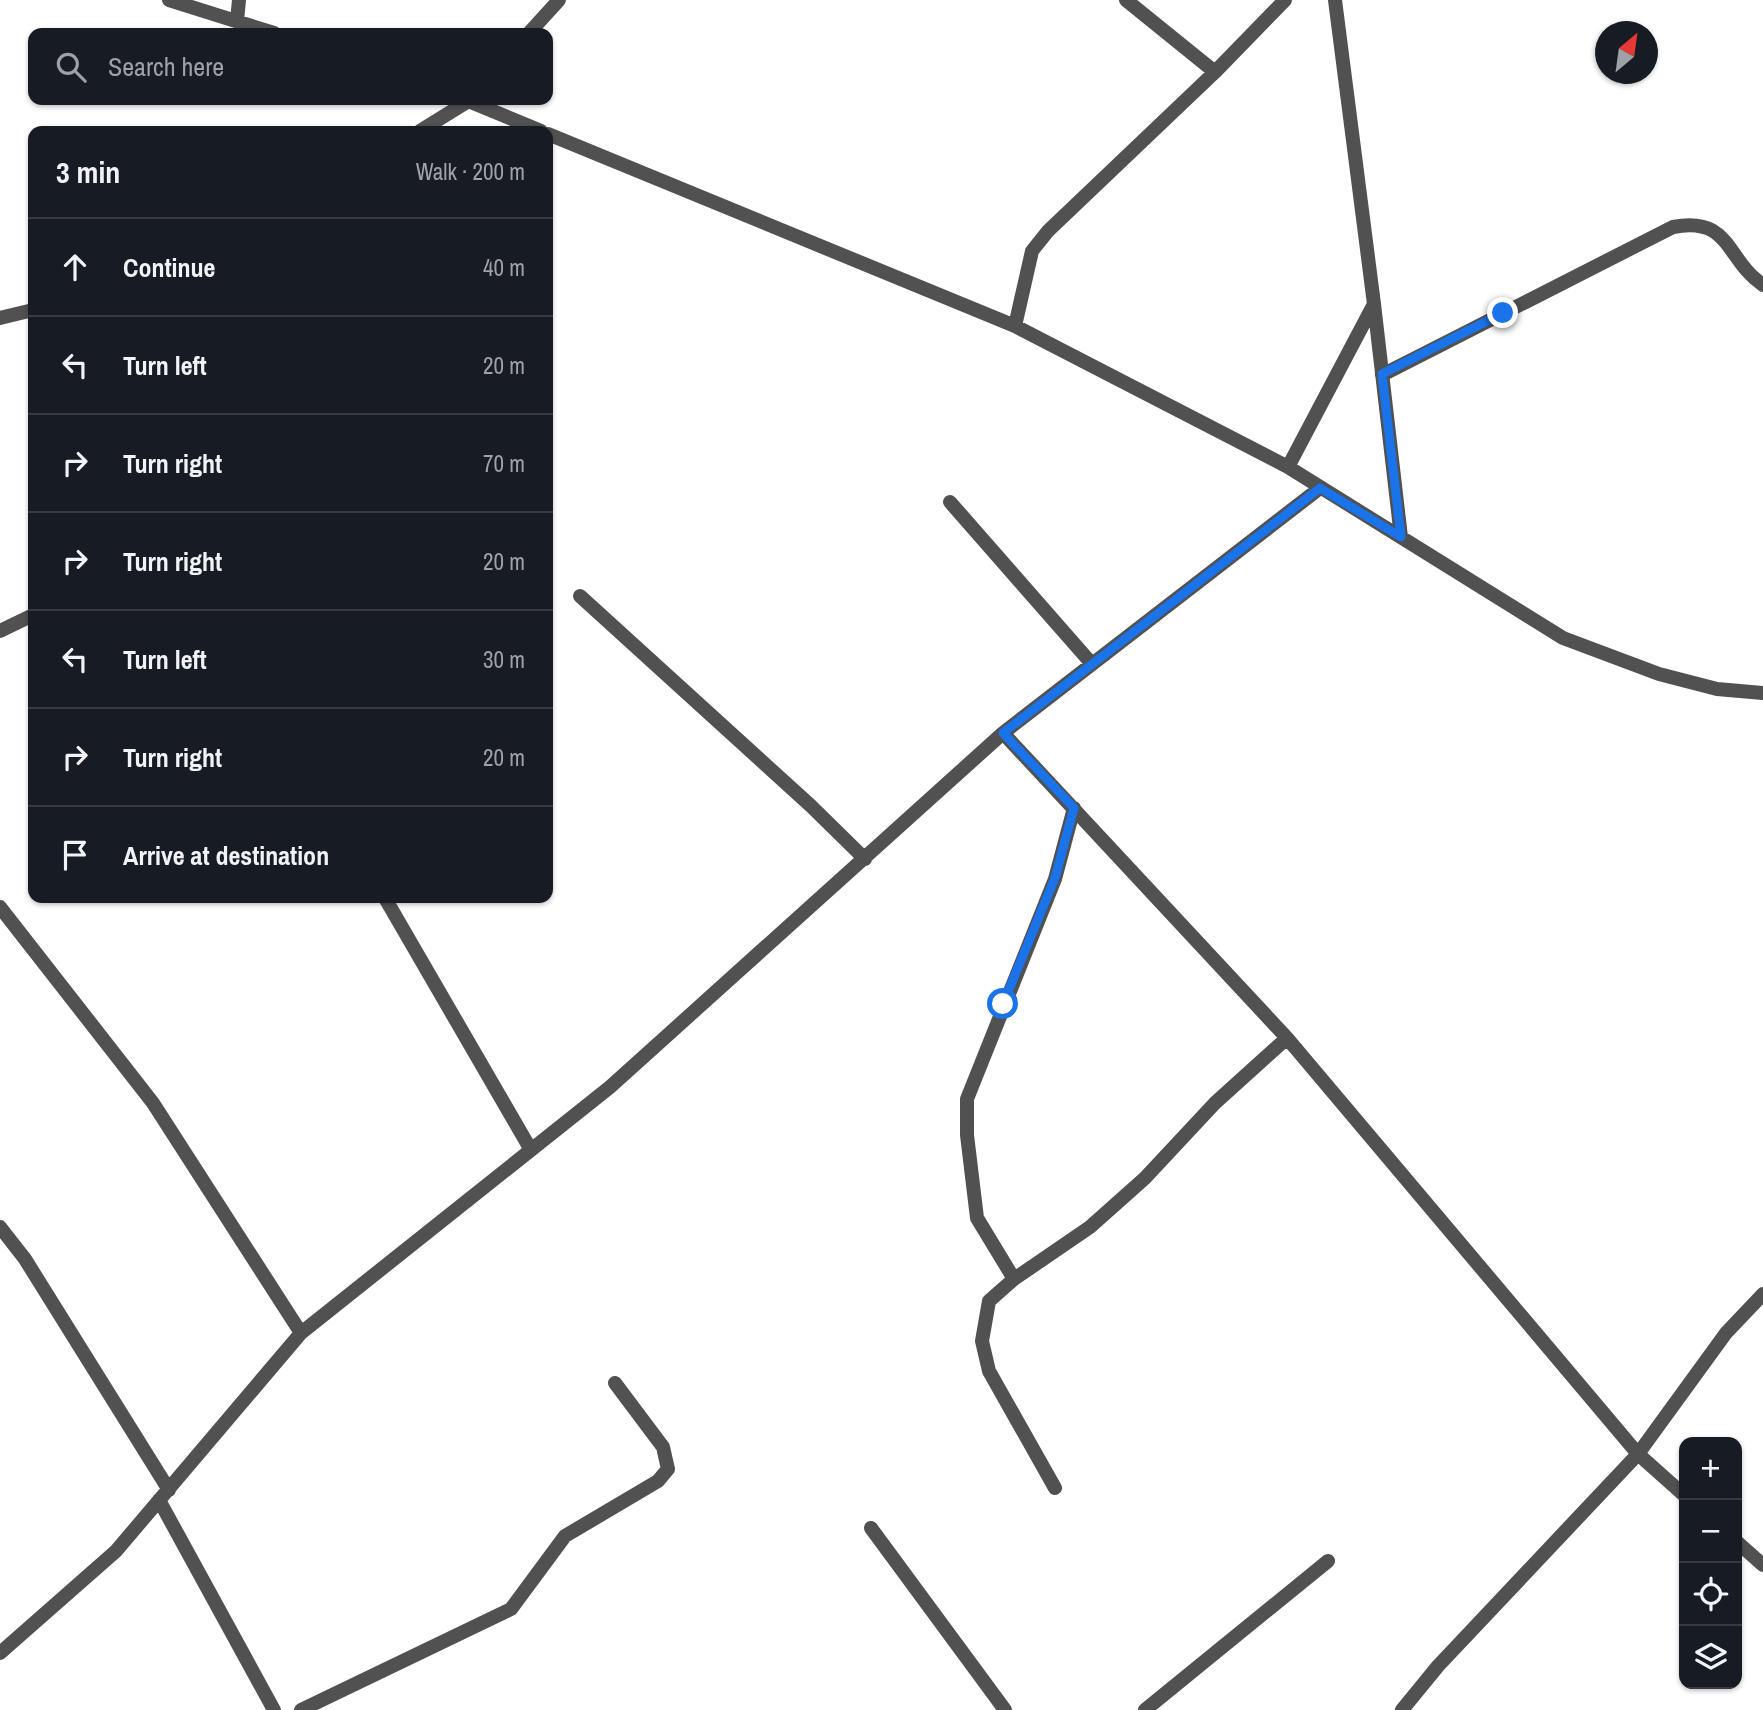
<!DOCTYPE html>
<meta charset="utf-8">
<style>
:root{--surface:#171b24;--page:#242831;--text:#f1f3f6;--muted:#9ea1a6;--line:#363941}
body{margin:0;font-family:"Archivo Narrow",sans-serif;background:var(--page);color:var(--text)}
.controls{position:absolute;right:21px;bottom:21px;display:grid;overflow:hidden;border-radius:14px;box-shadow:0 2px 5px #0004}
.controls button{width:63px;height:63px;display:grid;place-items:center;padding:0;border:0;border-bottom:2px solid var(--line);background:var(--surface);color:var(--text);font:35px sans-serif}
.compass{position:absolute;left:1595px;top:21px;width:63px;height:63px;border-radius:50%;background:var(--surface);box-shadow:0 2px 5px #0004;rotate:29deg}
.stop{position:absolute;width:21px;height:21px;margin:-16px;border:5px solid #1a73e8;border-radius:50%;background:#fff}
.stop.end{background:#1a73e8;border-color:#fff;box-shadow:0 2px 7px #0008}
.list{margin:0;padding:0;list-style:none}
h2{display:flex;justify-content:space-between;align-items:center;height:91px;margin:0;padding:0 28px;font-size:30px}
h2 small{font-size:23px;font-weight:400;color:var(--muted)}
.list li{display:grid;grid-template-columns:46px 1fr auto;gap:21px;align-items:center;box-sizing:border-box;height:98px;padding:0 28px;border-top:2px solid var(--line)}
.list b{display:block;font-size:26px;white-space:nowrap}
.list em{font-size:23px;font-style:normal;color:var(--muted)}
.icon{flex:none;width:38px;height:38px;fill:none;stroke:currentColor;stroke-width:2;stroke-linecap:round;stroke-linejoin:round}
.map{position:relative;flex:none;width:1763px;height:1710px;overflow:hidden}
.search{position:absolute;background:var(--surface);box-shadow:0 2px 5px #0004;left:28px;top:28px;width:525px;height:77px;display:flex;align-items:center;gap:18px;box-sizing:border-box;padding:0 24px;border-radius:14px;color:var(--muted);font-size:26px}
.panel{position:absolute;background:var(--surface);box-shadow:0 2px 5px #0004;left:28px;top:126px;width:525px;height:777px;border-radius:14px}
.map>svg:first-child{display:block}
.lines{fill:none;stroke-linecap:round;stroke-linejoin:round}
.minor{stroke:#515151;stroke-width:14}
.route{stroke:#1a73e8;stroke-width:9}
</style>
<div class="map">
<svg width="1763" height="1710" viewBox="0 0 1763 1710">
<rect width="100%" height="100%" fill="#fff"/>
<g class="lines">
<path class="minor" d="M169 0 274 33
M1126 0 1215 72
M237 21 239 0
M529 33 559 0
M466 100 541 131
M420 131 470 100
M548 134 1015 326 1288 467 1563 638 1659 674 1717 689 1763 693
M1374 304 1401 537
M0 318 33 310
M1015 326 1032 251 1048 231 1215 72 1285 0
M1382 375 1673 227C1731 216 1725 259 1763 285
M1288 467 1374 304 1335 0
M950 502 1092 664
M580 596 811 806 865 859
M0 631 33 615
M1003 733 1287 1038 1638 1454 1684 1495
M385 898 531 1150
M0 907 153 1103 301 1333 116 1551 0 1653
M0 1227 25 1259 169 1490
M1014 1279 1090 1227 1145 1178 1215 1103 1287 1038
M301 1333 610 1087 1003 733 1320 488
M1055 1488 989 1371 982 1341 989 1301 1014 1279 977 1218 967 1135V1099L1055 879 1074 808
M159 1500 274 1710
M871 1528 1005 1710
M1737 1542 1763 1565
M301 1710 511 1609 565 1536 658 1481 668 1469 663 1447 615 1383
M1145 1710 1328 1561
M1402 1710 1438 1666 1638 1454 1726 1333 1763 1294"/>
</g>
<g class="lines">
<path class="route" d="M1003 1004 1055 878 1074 808 1003 733 1320 488 1401 537 1382 374 1503 313"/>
</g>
</svg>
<div class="controls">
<button>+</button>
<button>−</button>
<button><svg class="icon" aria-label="locate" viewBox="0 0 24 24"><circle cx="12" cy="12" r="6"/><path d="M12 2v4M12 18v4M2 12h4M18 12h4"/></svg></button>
<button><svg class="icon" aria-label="layers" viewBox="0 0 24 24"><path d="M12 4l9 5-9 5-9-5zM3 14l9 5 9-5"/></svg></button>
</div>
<svg class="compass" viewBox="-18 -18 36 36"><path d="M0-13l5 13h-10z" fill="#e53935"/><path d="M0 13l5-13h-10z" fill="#9ea1a6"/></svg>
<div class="stop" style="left:1003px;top:1004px"></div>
<div class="stop end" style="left:1503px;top:313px"></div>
<div class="search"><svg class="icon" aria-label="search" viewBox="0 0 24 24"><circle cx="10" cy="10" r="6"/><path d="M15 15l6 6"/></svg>Search here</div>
<section class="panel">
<h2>3 min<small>Walk · 200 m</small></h2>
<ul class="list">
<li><svg class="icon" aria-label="ahead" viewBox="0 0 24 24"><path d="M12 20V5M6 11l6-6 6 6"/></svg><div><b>Continue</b></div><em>40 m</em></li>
<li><svg class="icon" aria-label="left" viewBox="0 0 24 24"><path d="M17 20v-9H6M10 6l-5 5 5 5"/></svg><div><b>Turn left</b></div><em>20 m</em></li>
<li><svg class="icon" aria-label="right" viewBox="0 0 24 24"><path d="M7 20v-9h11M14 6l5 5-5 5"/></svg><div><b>Turn right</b></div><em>70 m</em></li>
<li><svg class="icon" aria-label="right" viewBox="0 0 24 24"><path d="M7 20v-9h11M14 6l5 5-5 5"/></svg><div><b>Turn right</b></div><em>20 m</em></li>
<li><svg class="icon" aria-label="left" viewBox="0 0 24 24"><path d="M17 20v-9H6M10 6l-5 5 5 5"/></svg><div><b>Turn left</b></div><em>30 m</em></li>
<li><svg class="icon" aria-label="right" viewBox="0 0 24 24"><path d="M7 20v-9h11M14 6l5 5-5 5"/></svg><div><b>Turn right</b></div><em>20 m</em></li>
<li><svg class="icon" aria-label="arrive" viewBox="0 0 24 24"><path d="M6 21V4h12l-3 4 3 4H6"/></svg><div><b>Arrive at destination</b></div></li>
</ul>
</section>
</div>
